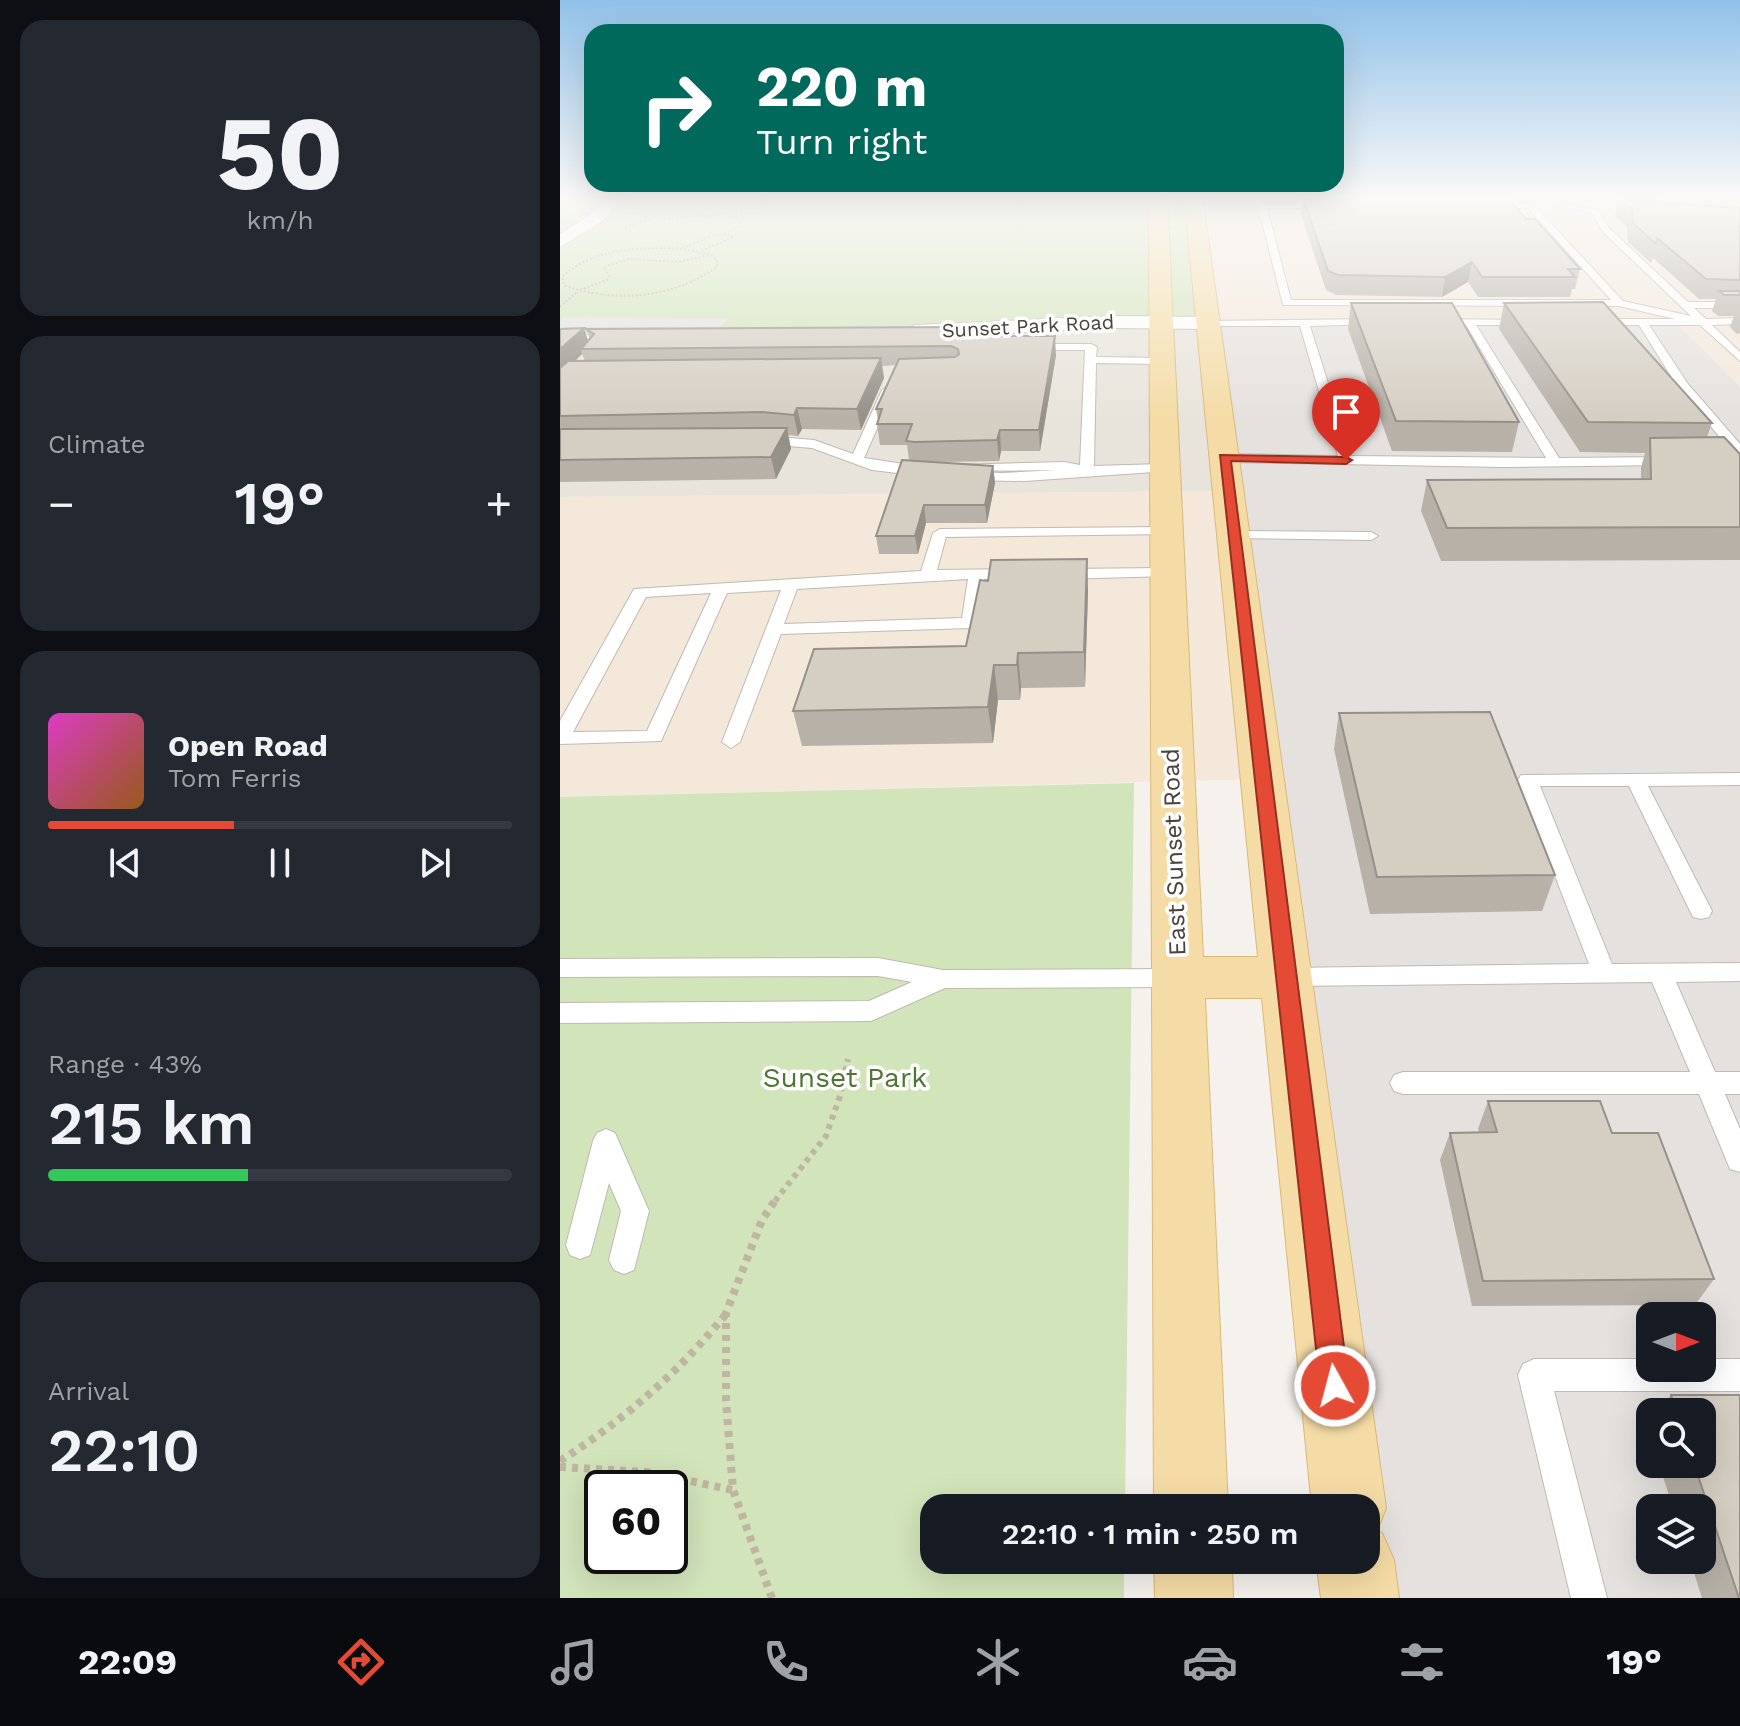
<!DOCTYPE html>
<meta charset="utf-8">
<style>
body{margin:0;font-family:"Work Sans",sans-serif;background:#242831;color:#f1f3f6;height:100vh;display:flex;flex-direction:column;font-size:30px;white-space:nowrap}
*{box-sizing:border-box;margin:0}
p{font-size:26px;color:#9ea1a6}
.icon{flex:none;width:44px;height:44px;fill:none;stroke:currentColor;stroke-width:2;stroke-linecap:round;stroke-linejoin:round}
.map{position:relative;flex:1;overflow:hidden}
.drawer{display:flex;flex-direction:column;gap:20px;padding:20px;background:#0d0f14;width:560px}
.drawer>*{flex:none}
.hud{position:absolute;left:24px;top:24px;width:760px;height:168px;border-radius:24px;box-shadow:0 8px 32px #0002;background:#00695c;color:#fff;overflow:hidden}
.needle{width:52px;rotate:90deg}
.tools{position:absolute;left:1076px;top:1302px;display:grid;gap:16px}
.tools a{display:grid;place-items:center;width:80px;height:80px;border-radius:16px;background:#171b24;box-shadow:0 8px 32px #0002;font-size:40px}
.speed{position:absolute;left:24px;top:1470px;display:flex;gap:16px;font-size:40px;font-weight:700;text-align:center}
.speed>*{display:grid;place-content:center;width:104px;height:104px;border-radius:50%;background:#171b24;box-shadow:0 8px 32px #0002;line-height:1}
.speed .limit{border:4px solid #111;border-radius:12px;background:#fff;color:#111}
.pin{position:absolute;display:grid;place-items:center;width:68px;height:68px;color:#fff;margin:-82px -34px;border-radius:50% 50% 50% 0;rotate:-45deg;box-shadow:0 0 8px #0007}
.pin .icon{rotate:45deg}
.me{position:absolute;width:88px;margin:-44px;rotate:353deg;stroke-linejoin:round;filter:drop-shadow(0 0 6px #0008)}
.turn{display:flex;align-items:center;gap:28px;height:168px;padding:0 40px;font-size:36px}
.turn .icon{width:104px;height:104px;stroke-width:2.5}
.turn b{display:block;font-size:56px;line-height:68px}
.big{font-size:60px;font-weight:600;line-height:1.1}
.drawer .tile{flex:1;display:flex;flex-direction:column;justify-content:center;gap:12px;min-width:0;padding:0 28px;border-radius:24px;background:#242831}
.drawer .dial{align-items:center;gap:0}
.dial b{font-size:104px;line-height:1}
.song{display:flex;align-items:center;gap:24px}
.cover{width:96px;height:96px;border-radius:12px;background:linear-gradient(135deg,hsl(310 70% 55%),hsl(30 70% 35%))}
.played{height:8px;border-radius:4px;background:linear-gradient(90deg,#e54a34 40%,#363941 40%)}
.keys{display:flex;justify-content:space-around;direction:ltr}
.heat{display:flex;justify-content:space-between;align-items:center;font-size:44px;direction:ltr}
.charge{height:12px;border-radius:6px;background:linear-gradient(90deg,#34c759 43%,#363941 0)}
.trip{position:absolute;left:360px;top:1494px;width:460px;height:80px;border-radius:24px;background:#171b24;box-shadow:0 8px 32px #0002;font-weight:600;line-height:80px;text-align:center}
.dock{display:flex;height:128px;justify-content:space-around;align-items:center;background:#090b0e;color:#9ea1a6}
.dock .icon{width:56px;height:56px}
.dock .active{color:#e54a34}
.dock b{font-size:36px;color:#f1f3f6}
main{display:flex;flex:1;min-height:0}
.map>svg:first-child{display:block}
.residential{fill:#e8e4db}
.commercial{fill:#f4e8db}
.industrial{fill:#e5e1de;fill-rule:evenodd}
.green{fill:#d2e4ba;fill-rule:evenodd}
.parking{fill:#e4e2e0}
.lines{fill:none;stroke-linecap:round;stroke-linejoin:round}
.lane-casing{stroke:#c0bab0;stroke-width:2}
.street-casing{stroke:#c0bab0;stroke-width:2}
.secondary-casing{stroke:#cfc2a1;stroke-width:2}
.primary-casing{stroke:#d9b976;stroke-width:2}
.path-far2{stroke:#c0b5a2;stroke-width:2;stroke-dasharray:2 2;stroke-linecap:butt}
.path-far1{stroke:#c0b5a2;stroke-width:6;stroke-dasharray:5 5;stroke-linecap:butt}
.path{stroke:#c0b5a2;stroke-width:8;stroke-dasharray:6 6;stroke-linecap:butt}
.lane{fill:#fff;fill-rule:evenodd}
.street{fill:#fff;fill-rule:evenodd}
.secondary{fill:#faefd2;fill-rule:evenodd}
.primary{fill:#f5dca6;fill-rule:evenodd}
.wall{fill:#b7b1a8;fill-rule:evenodd}
.shaded-wall{fill:#959088}
.building{fill:#d5cec3;stroke:#959088;stroke-width:2}
.route{fill:#e54a34;stroke:#953022;stroke-width:2}
.labels{text-anchor:middle;dominant-baseline:central;stroke-width:7;stroke-linejoin:round;paint-order:stroke}
.far-street-label{font-size:20px;fill:#49433b;stroke:#fff}
.street-label{font-size:24px;fill:#49433b;stroke:#fff}
.near-park-label{font-size:28px;fill:#4e7633;stroke:#fff}
</style>
<main>
<section class="drawer">
<div class="tile dial"><b>50</b><p>km/h</p></div>
<div class="tile"><p>Climate</p>
<div class="heat"><a>−</a><b class="big">19°</b><a>+</a></div>
</div>
<div class="tile">
<div class="song"><i class="cover"></i><div><b>Open Road</b><p>Tom Ferris</p></div></div>
<div class="played"></div>
<div class="keys"><svg class="icon" aria-label="previous" viewBox="0 0 24 24"><path d="M18 5L8 12l10 7zM5 5v14"/></svg><svg class="icon" aria-label="pause" viewBox="0 0 24 24"><path d="M8 5v14M16 5v14"/></svg><svg class="icon" aria-label="next" viewBox="0 0 24 24"><path d="M6 5l10 7-10 7zM19 5v14"/></svg></div>
</div>
<div class="tile"><p>Range · 43%</p><b class="big">215 km</b><div class="charge"></div></div>
<div class="tile"><p>Arrival</p><b class="big">22:10</b></div>
</section>
<div class="map">
<svg width="1180" height="1598" viewBox="0 0 1180 1598">
<rect width="100%" height="100%" fill="#f5f2ed"/>
<polygon class="residential" points="648,323 668,491 0,497 0,341"/>
<g class="commercial">
<polygon points="633,195 1180,195 1180,387 1120,326 648,323"/>
<polygon points="668,491 703,779 0,797 0,497"/>
</g>
<path class="industrial" d="M 648,323 L 1120,326 L 1180,387 L 1180,1598 L 800,1598 L 806,1560 L 806,1508 ZM 1090,1316 L 1142,1316 L 1142,1368 L 1090,1368 ZM 1090,1412 L 1142,1412 L 1142,1464 L 1090,1464 ZM 1090,1508 L 1142,1508 L 1142,1560 L 1090,1560 Z"/>
<g class="green">
<polygon points="0,195 633,195 648,323 413,330 0,335"/>
<path d="M 574,783 L 565,1508 L 374,1508 L 374,1560 L 564,1560 L 564,1598 L 0,1598 L 0,797 ZM 42,1488 L 110,1488 L 110,1556 L 42,1556 Z"/>
</g>
<polygon class="parking" points="3,317 168,318 161,327 0,327"/>
<g class="lines">
<g class="lane-casing">
<g id="lane">
<path d="M 702,204 L 973,204 L 1063,301 L 1131,316 L 1042,231 L 1032,213 L 999,207 L 1003,205 L 1038,209 L 1049,228 L 1128,302 L 1180,302 L 1180,308 L 1134,308 L 1146,319 L 1180,318 L 1180,324 L 1152,325 L 1180,352 L 1180,361 L 1140,325 L 1089,325 L 1128,384 L 1180,444 L 1180,456 L 1175,455 L 1119,389 L 1079,325 L 1034,325 L 1029,322 L 1034,319 L 1115,319 L 1059,306 L 723,305 L 698,206 ZM 707,208 L 968,208 L 1051,300 L 731,300 Z"/>
<polygon points="878,319 970,320 970,324 966,325 916,325 999,458 1108,457 1115,461 1108,465 942,467 664,462 657,458 664,454 778,456 740,326 648,326 644,325 644,321 814,319 818,320 818,324 750,326 791,456 986,458 906,325 874,324 874,320"/>
<path d="M 531,344 L 537,347 L 536,357 L 600,358 L 606,361 L 600,364 L 536,363 L 534,466 L 603,464 L 608,465 L 608,471 L 465,481 L 397,480 L 312,470 L 252,448 L 205,444 L 199,440 L 205,436 L 254,440 L 293,454 L 322,390 L 328,386 L 334,390 L 304,458 L 357,466 L 504,462 L 520,465 L 525,350 L 470,350 L 464,347 L 470,344 ZM 497,470 L 442,473 L 392,471 Z"/>
<path d="M 605,527 L 612,531 L 610,534 L 386,537 L 377,570 L 456,569 L 464,574 L 456,579 L 424,579 L 418,623 L 410,628 L 221,634 L 180,742 L 171,748 L 162,742 L 221,590 L 167,593 L 101,741 L 0,744 L 0,721 L 74,589 L 361,571 L 373,533 L 380,529 ZM 408,579 L 402,618 L 224,624 L 237,589 ZM 151,593 L 87,731 L 13,732 L 86,597 Z"/>
<polygon points="673,531 811,532 818,536 811,540 668,538 666,535"/>
<polygon points="606,568 614,573 611,576 500,579 492,574 500,569"/>
<polygon points="1180,773 1180,785 1088,786 1152,911 1149,917 1141,919 1133,917 1130,911 1069,786 980,786 1052,964 1180,963 1180,981 1116,982 1155,1072 1180,1072 1180,1094 1165,1094 1180,1129 1180,1172 1170,1169 1139,1094 843,1094 834,1091 830,1083 834,1075 843,1072 1130,1072 1092,982 726,986 718,984 714,977 718,970 726,968 1029,964 958,780 961,775"/>
<polygon points="318,958 383,970 616,969 624,971 628,978 624,985 616,987 385,988 311,1021 0,1023 0,1003 309,1001 352,982 318,976 0,977 0,959"/>
<polygon points="46,1129 55,1133 89,1211 74,1270 64,1274 54,1270 49,1260 61,1211 49,1183 30,1255 20,1259 10,1255 6,1245 33,1141 37,1133"/>
<polygon points="974,1359 1090,1359 1090,1368 1142,1368 1142,1359 1180,1359 1180,1391 994,1391 1047,1598 1011,1598 958,1375 963,1364"/>
</g>
</g>
<g class="street-casing">
<g id="street">
<polygon points="50,196 60,196 63,199 41,222 0,247 0,234 29,216"/>
<polygon points="556,316 648,317 658,323 648,329 556,328 355,337 345,331 355,325"/>
</g>
</g>
<g class="secondary-casing">
<polygon id="secondary" points="1075,195 1180,199 1180,209 1084,200"/>
</g>
<g class="primary-casing">
<g id="primary">
<polygon points="589,195 607,195 643,957 698,957 624,195 642,195 826,1508 817,1531 822,1533 834,1560 839,1598 761,1598 756,1560 806,1560 806,1508 752,1508 702,998 645,998 668,1508 594,1508"/>
<polygon points="594,1560 672,1560 673,1598 595,1598"/>
</g>
</g>
<g class="path-far2">
<polyline points="77,208 90,220 165,214 181,219 178,227 162,235"/>
<polyline points="176,215 196,213"/>
<polyline points="65,228 89,220"/>
<path d="M 116,248 L 150,254 L 157,260 L 157,267 C 113,298 54,304 4,285 L 2,277 C 34,248 75,248 116,248 Z"/>
<polyline points="122,248 155,235 174,237 141,251"/>
<polyline points="20,290 47,280 49,276 44,267 69,259 117,262 150,255"/>
<polyline points="0,307 17,292"/>
</g>
<polyline class="path-far1" points="215,1201 266,1136 280,1096 288,1059"/>
<g class="path">
<path d="M 0,1461 C 64,1420 118,1373 166,1314"/>
<polyline points="0,1467 87,1472 173,1490"/>
<polyline points="212,1598 173,1490 166,1400 166,1313 202,1220 216,1199"/>
</g>
<use href="#lane" class="lane"/>
<use href="#street" class="street"/>
<use href="#secondary" class="secondary"/>
<use href="#primary" class="primary"/>
</g>
<g class="wall">
<polygon points="742,195 1020,269 1015,289 1012,289 1010,297 918,297 908,282 882,297 776,295 766,290 740,212"/>
<polygon points="1066,195 1101,195 1099,202 1180,208 1180,333 1177,334 1170,327 1174,316 1158,316 1152,311 1156,299 1139,299 1093,258 1091,263 1068,242 1067,227 1055,216 1059,199 1066,199"/>
<polygon points="791,303 959,422 952,452 832,451 788,329"/>
<polygon points="944,303 1152,423 1147,437 1180,454 1180,560 881,561 861,511 867,480 1081,479 1081,468 1085,453 1020,452 939,329"/>
<path d="M 406,327 L 407,336 L 496,355 L 480,451 L 441,451 L 439,461 L 379,462 L 433,466 L 435,483 L 427,523 L 366,523 L 358,554 L 319,554 L 316,536 L 349,460 L 347,445 L 320,445 L 317,424 L 318,421 L 316,409 L 336,365 L 322,366 L 324,378 L 301,430 L 242,429 L 238,436 L 228,435 L 231,449 L 216,479 L 0,482 L 0,329 L 24,328 L 28,341 L 30,339 L 26,329 ZM 22,354 L 25,361 L 15,361 Z"/>
<polygon points="528,592 525,687 461,688 460,700 438,700 433,743 242,746 233,711 406,646"/>
<polygon points="779,713 995,875 982,911 810,914 774,749"/>
<polygon points="928,1101 1154,1279 1135,1305 912,1306 880,1160 890,1133 919,1132 918,1129"/>
<polygon points="1111,1395 1180,1395 1180,1598 1142,1598 1130,1560 1142,1560 1142,1508 1113,1508 1099,1464 1142,1464 1142,1412 1097,1412"/>
</g>
<g class="shaded-wall">
<polygon points="912,262 908,282 882,297 885,277"/>
<polygon points="24,328 30,347 21,349 22,354 0,375 0,349"/>
<polygon points="495,336 496,355 480,451 479,430"/>
<polygon points="321,358 324,378 301,430 297,409"/>
<polygon points="237,408 242,429 238,436 234,415"/>
<polygon points="227,428 231,449 216,479 211,457"/>
<polygon points="440,430 441,451 439,461 437,440"/>
<polygon points="433,466 435,483 427,523 425,505"/>
<polygon points="364,505 366,523 358,554 355,536"/>
<polygon points="527,559 528,592 525,687 524,652"/>
<polygon points="458,653 461,688 460,700 457,665"/>
<polygon points="434,665 438,700 433,743 428,707"/>
</g>
<g class="building">
<polygon points="742,195 946,195 966,219 975,219 1020,269 1008,269 1015,277 922,277 912,262 885,277 778,275 768,271"/>
<polygon points="1059,199 1180,208 1180,280 1146,279 1097,238 1096,244 1073,223 1072,210"/>
<polygon points="1159,291 1180,291 1180,295 1164,295"/>
<polygon points="1043,302 1152,423 1028,422 944,303"/>
<polygon points="791,303 892,303 959,422 836,421"/>
<polygon points="406,327 403,336 495,336 479,430 440,430 437,440 354,442 346,441 352,424 317,424 322,409 316,409 339,359 395,357 399,354 398,349 391,346 21,349 34,334 26,329"/>
<polygon points="24,328 0,349 0,329"/>
<polygon points="321,358 297,409 237,408 234,415 202,412 0,416 0,368 8,361"/>
<polygon points="227,428 211,457 0,460 0,429"/>
<polygon points="1164,437 1180,454 1180,527 887,528 867,480 1091,479 1090,438"/>
<polygon points="342,460 433,466 425,505 364,505 355,536 316,536"/>
<polygon points="527,559 524,652 458,653 457,665 434,665 428,707 233,711 254,649 406,646 420,580 428,581 431,560"/>
<polygon points="930,712 995,875 817,877 779,713"/>
<polygon points="928,1101 1040,1101 1052,1133 1098,1133 1154,1279 923,1281 890,1133 937,1132"/>
<polygon points="1111,1395 1180,1395 1180,1598 1179,1598 1134,1464 1142,1464 1142,1412 1116,1412"/>
</g>
<linearGradient id="sky" x2="0" y2="1"><stop stop-color="#91c1e9"/><stop offset="0.47" stop-color="#faf9f7"/><stop offset="1" stop-color="#faf9f7" stop-opacity="0"/></linearGradient>
<rect width="1180" height="419" fill="url(#sky)"/>
<polygon class="route" points="660,455 786,457 792,460 786,464 671,461 789,1386 785,1396 775,1400 764,1396 760,1386"/>
<g class="labels">
<g class="far-street-label">
<text transform="translate(468 326) rotate(-3)">Sunset Park Road</text>
</g>
<g class="street-label">
<text transform="translate(614 852) rotate(-92)">East Sunset Road</text>
</g>
<g class="near-park-label">
<text x="285" y="1077">Sunset Park</text>
</g>
</g>
</svg>
<div class="tools">
<a><svg class="needle" viewBox="-14 -14 28 28"><path d="M0-13l5 13h-10z" fill="#e53935"/><path d="M0 13l5-13h-10z" fill="#9ea1a6"/></svg></a>
<a><svg class="icon" aria-label="search" viewBox="0 0 24 24"><circle cx="10" cy="10" r="6"/><path d="M15 15l6 6"/></svg></a>
<a><svg class="icon" aria-label="layers" viewBox="0 0 24 24"><path d="M12 4l9 5-9 5-9-5zM3 14l9 5 9-5"/></svg></a>
</div>
<div class="speed"><div class="limit">60</div></div>
<div class="pin" style="left:786px;top:460px;background:#d93025"><svg class="icon" aria-label="arrive" viewBox="0 0 24 24"><path d="M6 21V4h12l-3 4 3 4H6"/></svg></div>
<svg class="me" style="left:775px;top:1386px" viewBox="-20 -20 40 40"><circle r="17" fill="#e54a34" stroke="#fff" stroke-width="3"/><path d="M0-11L8 9 0 5-8 9z" fill="#fff"/></svg>
<div class="trip">22:10 · 1 min · 250 m</div>
<div class="hud">
<div class="turn"><svg class="icon" aria-label="right" viewBox="0 0 24 24"><path d="M7 20v-9h11M14 6l5 5-5 5"/></svg><div><b>220 m</b>Turn right</div></div>
</div>
</div>
</main>
<nav class="dock">
<b>22:09</b>
<svg class="icon active" aria-label="directions" viewBox="0 0 24 24"><path d="M12 3l9 9-9 9-9-9zM9 14v-3h6M13 9l2 2-2 2"/></svg>
<svg class="icon" aria-label="music" viewBox="0 0 24 24"><path d="M9 18V5l10-2v13"/><circle cx="6" cy="18" r="3"/><circle cx="16" cy="16" r="3"/></svg>
<svg class="icon" aria-label="phone" viewBox="0 0 24 24"><path d="M5 4h4l2 5-3 2q2 4 5 5l2-3 5 2v4C11 20 4 13 5 4z"/></svg>
<svg class="icon" aria-label="climate" viewBox="0 0 24 24"><path d="M12 3v18M4 7l16 10M4 17L20 7"/></svg>
<svg class="icon" aria-label="car" viewBox="0 0 24 24"><path d="M5 17H2v-5l4-1 3-4h7l3 4 3 1v5h-3M9 17h6M6 11h13"/><circle cx="7" cy="17" r="2"/><circle cx="17" cy="17" r="2"/></svg>
<svg class="icon" aria-label="filters" viewBox="0 0 24 24"><path d="M4 7h16M4 17h16"/><circle cx="9" cy="7" r="2"/><circle cx="15" cy="17" r="2"/></svg>
<b>19°</b>
</nav>
